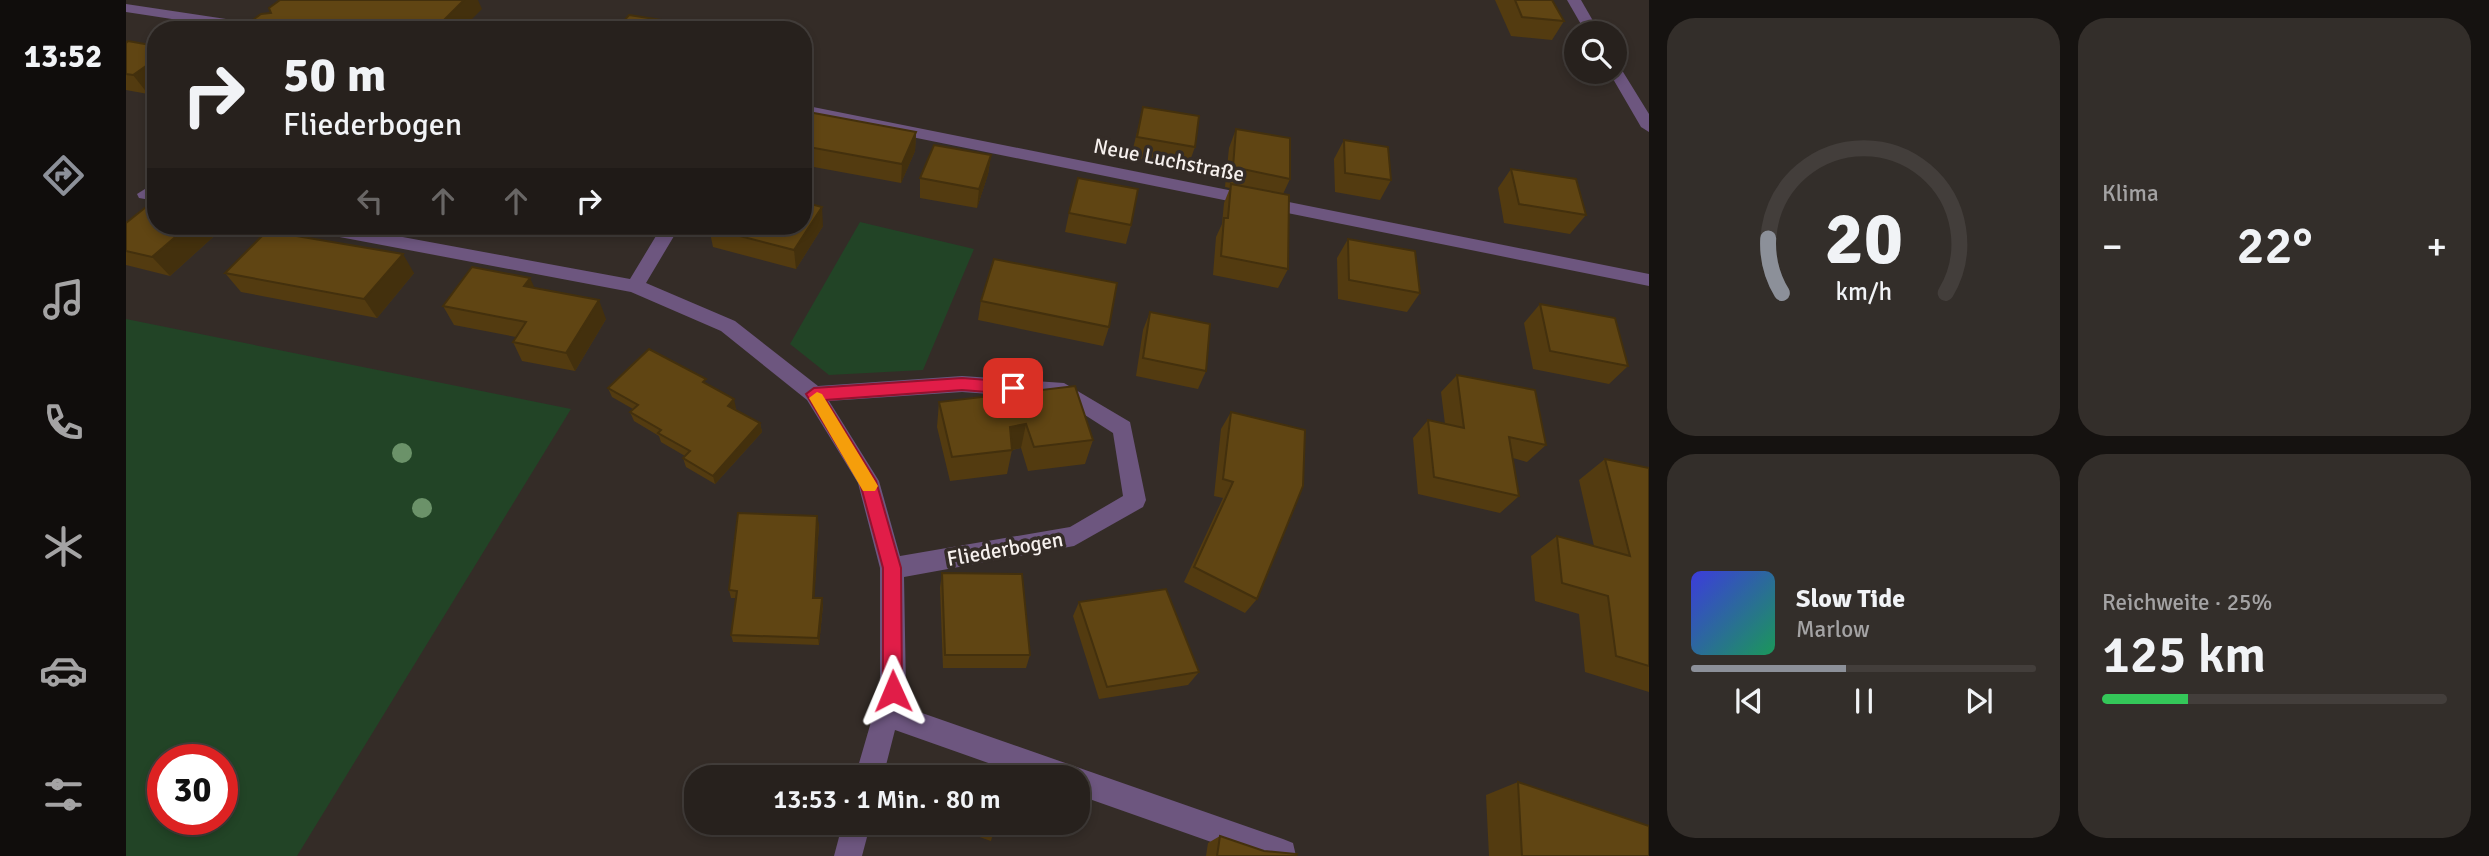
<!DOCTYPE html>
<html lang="de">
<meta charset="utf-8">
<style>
body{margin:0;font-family:Signika,sans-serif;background:#332e2a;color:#f1f3f6;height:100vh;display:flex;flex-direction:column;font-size:26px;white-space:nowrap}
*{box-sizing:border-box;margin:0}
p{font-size:23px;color:#a4a3a4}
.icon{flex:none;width:38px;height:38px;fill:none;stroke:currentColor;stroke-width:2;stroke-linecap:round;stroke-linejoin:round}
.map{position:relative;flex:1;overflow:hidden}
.details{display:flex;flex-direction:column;gap:18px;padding:18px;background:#151210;width:840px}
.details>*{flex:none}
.top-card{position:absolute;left:21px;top:21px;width:665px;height:214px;border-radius:28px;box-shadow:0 4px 10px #0003,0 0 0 2px #433e3b;background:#27211d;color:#f1f3f6;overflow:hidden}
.tools{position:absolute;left:1438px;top:21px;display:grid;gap:14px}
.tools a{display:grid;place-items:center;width:63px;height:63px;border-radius:50%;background:#27211d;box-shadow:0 4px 10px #0003,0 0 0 2px #433e3b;font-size:35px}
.speed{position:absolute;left:21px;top:744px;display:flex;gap:14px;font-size:35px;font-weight:700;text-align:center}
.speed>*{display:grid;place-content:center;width:91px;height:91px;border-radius:50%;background:#27211d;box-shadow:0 4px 10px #0003,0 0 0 2px #433e3b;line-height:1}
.speed .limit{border:10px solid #d22;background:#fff;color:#111}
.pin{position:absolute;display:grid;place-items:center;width:60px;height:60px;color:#fff;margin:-30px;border-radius:14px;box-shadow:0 4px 10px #0006}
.me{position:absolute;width:77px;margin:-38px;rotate:359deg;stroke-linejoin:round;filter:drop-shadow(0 0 5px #0008)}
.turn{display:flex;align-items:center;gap:24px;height:147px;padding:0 21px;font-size:32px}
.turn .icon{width:91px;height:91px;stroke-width:2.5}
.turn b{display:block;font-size:49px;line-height:60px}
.lanes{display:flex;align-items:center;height:66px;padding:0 21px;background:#0003;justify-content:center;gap:35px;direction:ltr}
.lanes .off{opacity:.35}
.big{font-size:52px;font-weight:600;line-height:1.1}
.details .widget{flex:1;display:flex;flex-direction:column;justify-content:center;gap:10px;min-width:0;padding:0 24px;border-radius:28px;background:#332e2a}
.details .dial{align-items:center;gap:0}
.dial svg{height:182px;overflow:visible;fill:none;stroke:#433e3b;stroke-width:7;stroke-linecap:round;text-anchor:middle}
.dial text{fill:#f1f3f6;stroke:none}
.song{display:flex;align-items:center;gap:21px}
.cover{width:84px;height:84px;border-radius:10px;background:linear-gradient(135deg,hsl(240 70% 55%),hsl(150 70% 35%))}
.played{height:7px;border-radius:4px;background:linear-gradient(90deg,#8c9099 45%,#433e3b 45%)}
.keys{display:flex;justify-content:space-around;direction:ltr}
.heat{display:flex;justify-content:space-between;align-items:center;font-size:38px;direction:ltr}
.charge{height:10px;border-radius:5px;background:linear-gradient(90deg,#34c759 25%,#433e3b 0)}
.details .tiles{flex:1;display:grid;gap:18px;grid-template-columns:repeat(2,1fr)}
.trip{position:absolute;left:558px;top:765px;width:406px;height:70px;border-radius:28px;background:#27211d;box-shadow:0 4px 10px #0003,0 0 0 2px #433e3b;font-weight:600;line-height:70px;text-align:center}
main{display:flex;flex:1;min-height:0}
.menu{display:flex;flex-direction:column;width:126px;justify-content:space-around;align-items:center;background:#100d0c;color:#a4a3a4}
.menu .icon{width:49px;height:49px}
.menu .selected{color:#8c9099}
.menu b{font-size:32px;color:#f1f3f6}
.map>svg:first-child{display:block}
.green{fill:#224426;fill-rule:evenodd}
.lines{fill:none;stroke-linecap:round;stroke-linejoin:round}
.minor{fill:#6d567f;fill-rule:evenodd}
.tree{fill:#6b9269}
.wall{fill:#533b10}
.shaded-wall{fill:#43300d}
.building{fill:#604513;stroke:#43300d;stroke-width:2}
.route{fill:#e11d48;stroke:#92132f;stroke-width:2}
.slow{fill:#f59e0b}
.labels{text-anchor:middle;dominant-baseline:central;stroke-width:7;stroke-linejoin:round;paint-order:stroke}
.street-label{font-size:21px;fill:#f6f0ed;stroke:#342c27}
</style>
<main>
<nav class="menu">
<b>13:52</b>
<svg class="icon selected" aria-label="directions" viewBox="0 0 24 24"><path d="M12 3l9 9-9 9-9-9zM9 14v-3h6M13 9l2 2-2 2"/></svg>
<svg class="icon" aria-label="music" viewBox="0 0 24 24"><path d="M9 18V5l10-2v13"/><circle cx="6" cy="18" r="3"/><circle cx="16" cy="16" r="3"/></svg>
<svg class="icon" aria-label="phone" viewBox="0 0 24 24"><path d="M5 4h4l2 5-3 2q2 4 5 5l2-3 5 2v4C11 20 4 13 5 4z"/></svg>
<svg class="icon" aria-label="climate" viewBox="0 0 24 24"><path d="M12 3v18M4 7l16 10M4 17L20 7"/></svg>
<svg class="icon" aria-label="car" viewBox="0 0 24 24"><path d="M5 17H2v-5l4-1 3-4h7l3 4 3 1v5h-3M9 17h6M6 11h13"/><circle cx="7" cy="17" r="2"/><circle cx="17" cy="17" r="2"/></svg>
<svg class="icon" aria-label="filters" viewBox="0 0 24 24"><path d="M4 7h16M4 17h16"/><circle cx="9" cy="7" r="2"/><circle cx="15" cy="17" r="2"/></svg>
</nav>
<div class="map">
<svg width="1523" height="856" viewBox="0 0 1523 856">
<rect width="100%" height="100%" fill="#342c27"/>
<g class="green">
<polygon points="734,222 848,249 797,370 703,375 664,344"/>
<path d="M 0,319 L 445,409 L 171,856 L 0,856 ZM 37,760 L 96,760 L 96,819 L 37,819 Z"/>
</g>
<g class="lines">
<g class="minor">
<polygon points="1441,0 1455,0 1474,33 1460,33"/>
<polygon points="0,4 147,26 154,30 118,30 0,12"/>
<polygon points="1489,66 1494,67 1523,114 1523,132 1515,127 1483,72 1489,72"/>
<polygon points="677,105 1523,274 1523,286 677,115"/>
<polygon points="19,189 30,190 30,201 13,198 11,194"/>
<path d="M 178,226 L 217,226 L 504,279 L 536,226 L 554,226 L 520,283 L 609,321 L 692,386 L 836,376 L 938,383 L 1004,422 L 1020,500 L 1017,507 L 948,546 L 778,577 L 780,691 L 776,706 L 1157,839 L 1167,843 L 1170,856 L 1125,856 L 952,795 L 952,777 L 902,777 L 769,730 L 757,777 L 729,777 L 754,691 L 754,568 L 732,483 L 681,400 L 595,331 L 505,292 L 187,232 ZM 836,392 L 934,399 L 987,433 L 997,496 L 944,527 L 774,556 L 753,481 L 703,401 Z"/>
<polygon points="717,822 745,822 736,856 708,856"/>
</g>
</g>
<g class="tree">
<circle cx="276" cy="453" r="10"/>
<circle cx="296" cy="508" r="10"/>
</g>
<g class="wall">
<polygon points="1369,0 1426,0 1438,21 1426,40 1385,36"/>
<polygon points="0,43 30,46 30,88 22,94 0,90"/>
<polygon points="1017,107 1069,147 1062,166 1005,157"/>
<polygon points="677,111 790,132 789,151 775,183 677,165"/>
<polygon points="1110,129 1164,179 1157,194 1162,269 1152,288 1087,275 1090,237 1096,224 1098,203 1104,188 1099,187 1103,148"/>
<polygon points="1218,140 1265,180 1254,200 1209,192 1208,159"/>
<polygon points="865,155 862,174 851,208 794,198 794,178"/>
<polygon points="1385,169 1460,215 1444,234 1378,223 1372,188"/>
<polygon points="943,213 1005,225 1000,244 939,232"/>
<polygon points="0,223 87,237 44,276 0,265"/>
<polygon points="462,226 503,226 498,233"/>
<polygon points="697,226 670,269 587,247 583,228"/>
<polygon points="1222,239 1294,293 1281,312 1212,299 1211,258"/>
<polygon points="99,273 288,273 251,318 115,292"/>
<polygon points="409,288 480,319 449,371 396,361 387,342 390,337 328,325 317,306"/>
<polygon points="855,301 983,327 977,346 852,320"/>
<polygon points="1414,304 1502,366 1483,384 1407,369 1398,323"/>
<polygon points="1024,312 1080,371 1072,389 1010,376 1017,330"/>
<polygon points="1331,375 1420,445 1401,462 1387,458 1393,496 1374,513 1292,494 1287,438 1302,420 1319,424 1315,392"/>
<polygon points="582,385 610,408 609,410 634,423 636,432 589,484 560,467 557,458 559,456 535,442 533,436 508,421 504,412 507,409 486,397 482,388"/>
<polygon points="813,402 967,440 959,464 902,471 895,448 886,450 881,474 824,481 811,427"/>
<polygon points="1105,412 1131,599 1119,613 1058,582 1097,498 1088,496 1095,429"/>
<polygon points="1479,459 1523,468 1523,692 1459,672 1453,614 1409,601 1405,556 1431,536 1468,546 1453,480"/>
<polygon points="693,524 688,598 697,605 693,645 607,642 605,635 610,598 605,598 603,590"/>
<polygon points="816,573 904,655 900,668 817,668 814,588"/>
<polygon points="953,602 1073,672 1062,685 973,699 947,616"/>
<polygon points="1392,782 1523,856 1363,856 1360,795"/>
<polygon points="810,822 870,822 865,841"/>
<polygon points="1094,836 1138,851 1170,856 1080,856 1082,843"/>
</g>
<g class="shaded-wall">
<polygon points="338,0 352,0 356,9 335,30 308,30"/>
<polygon points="548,22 550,30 542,30"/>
<polygon points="30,59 30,88 22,94 7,75"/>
<polygon points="790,132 789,151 775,183 776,164"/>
<polygon points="865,155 862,174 851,208 853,189"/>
<polygon points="696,207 697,226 670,269 668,250"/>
<polygon points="62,226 77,226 87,237 44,276 26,257"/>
<polygon points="496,226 503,226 498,233"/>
<polygon points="277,254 288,273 251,318 238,299"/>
<polygon points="404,278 413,297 398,286"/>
<polygon points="473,300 480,319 449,371 440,353"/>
<polygon points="608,399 610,408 604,415 602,406"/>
<polygon points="634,423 636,432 589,484 587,476"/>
<polygon points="900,424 895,448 879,451 884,427"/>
<polygon points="691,516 693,524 688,605 687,598"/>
<polygon points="696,598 697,605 693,645 692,638"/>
</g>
<g class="building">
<polygon points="154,0 338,0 308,30 113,30 135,14 145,13 143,8"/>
<polygon points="1389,0 1426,0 1438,21 1396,17"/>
<polygon points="503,15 548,22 542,30 490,30"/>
<polygon points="2,41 30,46 30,59 7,75 0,74 0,43"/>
<polygon points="1017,107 1073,116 1069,147 1011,137"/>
<polygon points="677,111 790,132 776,164 677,146"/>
<polygon points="1110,129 1164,138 1164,179 1107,167"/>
<polygon points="1218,140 1262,147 1265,180 1219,173"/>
<polygon points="808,145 865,155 853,189 794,178"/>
<polygon points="1385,169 1450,179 1460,215 1393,204"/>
<polygon points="952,178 1012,189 1005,225 943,213"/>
<polygon points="1105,184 1163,195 1162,269 1095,256 1098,218 1102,218"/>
<polygon points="677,202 696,207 668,250 583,228 584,226 677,226"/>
<polygon points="20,207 30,209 30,226 62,226 26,257 0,251 0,223"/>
<polygon points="141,231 277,254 238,299 99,273"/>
<polygon points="1222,239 1289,251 1294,293 1223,280"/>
<polygon points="868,259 991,283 983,327 855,301"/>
<polygon points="346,267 404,278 398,286 473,300 440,353 387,342 400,322 317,306"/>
<polygon points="1414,304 1489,318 1502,366 1424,351"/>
<polygon points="1024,312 1084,324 1080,371 1017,358"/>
<polygon points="523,349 580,379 577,382 608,399 602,406 634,423 587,476 557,458 564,451 532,433 535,430 504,412 512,405 482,388"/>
<polygon points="1331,375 1409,390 1420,445 1383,437 1393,496 1308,477 1302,420 1338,428"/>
<polygon points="949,386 967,440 908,447 900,424 884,427 886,450 826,457 813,402"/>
<polygon points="1105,412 1179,430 1177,486 1131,599 1068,567 1107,482 1097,479"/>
<polygon points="1479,459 1523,468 1523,666 1490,656 1482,596 1436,583 1431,536 1504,556"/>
<polygon points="612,513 691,516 687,598 696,598 692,638 605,635 611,591 603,590"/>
<polygon points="816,573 896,574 904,655 819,655"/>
<polygon points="1040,589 1073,672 981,687 953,602"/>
<polygon points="820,771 840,777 819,777"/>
<polygon points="1392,782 1523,826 1523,856 1396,856"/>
<polygon points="824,822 870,822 867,836"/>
<polygon points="1094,836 1138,851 1171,854 1170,856 1091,856"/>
</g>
<polygon class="route" points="836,378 887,382 895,388 887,394 836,390 700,400 750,481 775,568 776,691 774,698 767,700 760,698 757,691 757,568 734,483 680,394 688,388"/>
<polygon class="slow" points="691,392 696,394 749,481 752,486 749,491 737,491 683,398"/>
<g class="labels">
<g class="street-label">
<text transform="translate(1043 160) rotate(11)">Neue Luchstraße</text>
<text transform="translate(879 549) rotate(-10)">Fliederbogen</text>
</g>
</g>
</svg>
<div class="tools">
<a><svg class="icon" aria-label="search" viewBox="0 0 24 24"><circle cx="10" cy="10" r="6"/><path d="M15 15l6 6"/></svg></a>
</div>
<div class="speed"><div class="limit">30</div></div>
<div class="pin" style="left:887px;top:388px;background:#d93025"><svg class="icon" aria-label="arrive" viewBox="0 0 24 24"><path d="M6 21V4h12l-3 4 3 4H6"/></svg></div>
<svg class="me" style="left:767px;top:691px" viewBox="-20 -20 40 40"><path d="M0-17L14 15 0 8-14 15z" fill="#e11d48" stroke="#fff" stroke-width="4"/></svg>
<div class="trip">13:53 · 1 Min. · 80 m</div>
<div class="top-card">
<div class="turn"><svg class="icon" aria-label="right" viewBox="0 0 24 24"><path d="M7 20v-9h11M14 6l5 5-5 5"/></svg><div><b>50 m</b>Fliederbogen</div></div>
<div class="lanes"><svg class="icon off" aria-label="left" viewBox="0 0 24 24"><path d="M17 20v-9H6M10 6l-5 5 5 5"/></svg><svg class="icon off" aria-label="ahead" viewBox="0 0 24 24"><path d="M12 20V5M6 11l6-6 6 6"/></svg><svg class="icon off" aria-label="ahead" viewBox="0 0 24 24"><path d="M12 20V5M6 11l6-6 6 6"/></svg><svg class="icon" aria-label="right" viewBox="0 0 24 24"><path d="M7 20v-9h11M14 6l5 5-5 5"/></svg></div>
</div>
</div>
<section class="details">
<div class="tiles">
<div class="widget dial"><svg viewBox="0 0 100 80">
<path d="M14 69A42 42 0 1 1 86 69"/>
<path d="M14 69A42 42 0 0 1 8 45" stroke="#8c9099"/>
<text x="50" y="56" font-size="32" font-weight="700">20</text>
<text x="50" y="72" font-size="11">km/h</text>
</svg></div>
<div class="widget"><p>Klima</p>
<div class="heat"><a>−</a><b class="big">22°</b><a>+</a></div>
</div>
<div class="widget">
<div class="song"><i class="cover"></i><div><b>Slow Tide</b><p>Marlow</p></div></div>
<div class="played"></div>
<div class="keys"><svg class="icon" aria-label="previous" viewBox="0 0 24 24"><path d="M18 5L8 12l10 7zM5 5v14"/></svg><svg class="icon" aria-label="pause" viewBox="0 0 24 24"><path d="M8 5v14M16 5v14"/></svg><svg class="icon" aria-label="next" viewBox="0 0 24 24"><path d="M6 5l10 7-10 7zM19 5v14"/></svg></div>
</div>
<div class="widget"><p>Reichweite · 25%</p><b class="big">125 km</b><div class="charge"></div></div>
</div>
</section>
</main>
